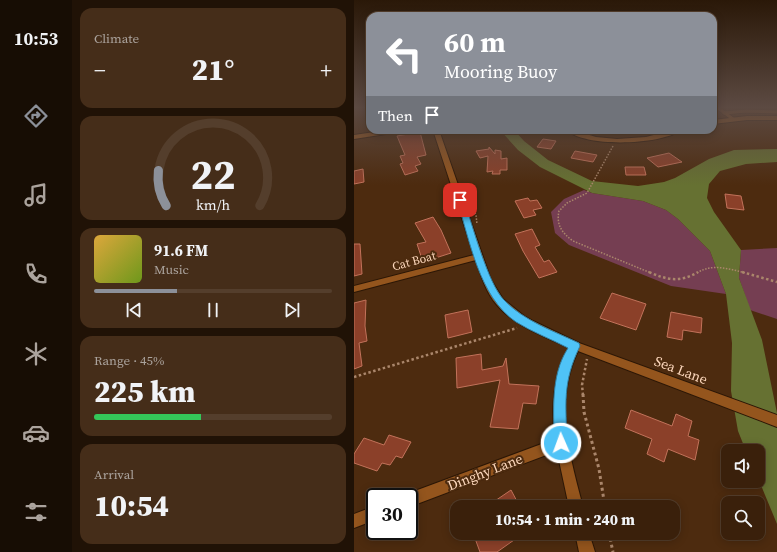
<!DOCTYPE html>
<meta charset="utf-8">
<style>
body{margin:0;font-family:"Source Serif 4",serif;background:#452d19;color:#f1f3f6;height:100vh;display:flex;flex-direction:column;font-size:15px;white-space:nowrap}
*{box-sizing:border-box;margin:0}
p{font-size:13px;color:#aba39d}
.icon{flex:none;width:22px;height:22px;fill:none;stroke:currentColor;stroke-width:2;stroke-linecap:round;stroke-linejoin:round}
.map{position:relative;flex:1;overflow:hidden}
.side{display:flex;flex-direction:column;gap:8px;padding:8px;background:#201206;width:282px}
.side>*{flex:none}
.hud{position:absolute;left:12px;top:12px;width:351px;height:122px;border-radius:12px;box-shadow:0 2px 10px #0003,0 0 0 1px #543e2c;background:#8c9099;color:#fff;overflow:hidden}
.controls{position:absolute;left:367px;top:444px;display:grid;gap:8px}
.controls a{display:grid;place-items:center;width:44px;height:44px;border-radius:8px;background:#3a200b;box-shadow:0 2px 10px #0003,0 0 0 1px #543e2c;font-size:20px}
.speed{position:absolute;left:12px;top:488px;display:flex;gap:8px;font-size:20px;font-weight:700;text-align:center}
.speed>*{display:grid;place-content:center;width:52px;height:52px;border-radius:50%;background:#3a200b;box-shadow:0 2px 10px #0003,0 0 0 1px #543e2c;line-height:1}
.speed .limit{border:2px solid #111;border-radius:6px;background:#fff;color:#111}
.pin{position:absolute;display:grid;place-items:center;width:34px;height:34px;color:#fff;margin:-17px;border-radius:8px;box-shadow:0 2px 6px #0006}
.me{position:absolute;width:44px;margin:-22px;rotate:358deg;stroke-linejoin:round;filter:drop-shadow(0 0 3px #0008)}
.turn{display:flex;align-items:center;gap:14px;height:84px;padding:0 12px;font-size:18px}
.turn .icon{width:52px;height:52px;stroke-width:2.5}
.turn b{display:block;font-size:28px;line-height:34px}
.then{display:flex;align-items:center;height:38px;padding:0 12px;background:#0003;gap:8px;font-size:15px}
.big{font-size:30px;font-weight:800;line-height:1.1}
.side .tile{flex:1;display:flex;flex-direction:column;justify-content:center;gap:6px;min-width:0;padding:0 14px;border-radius:12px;background:#452d19}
.side .dial{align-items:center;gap:0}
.dial svg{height:104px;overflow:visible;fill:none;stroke:#543e2c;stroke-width:7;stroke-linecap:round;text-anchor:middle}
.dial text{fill:#f1f3f6;stroke:none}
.song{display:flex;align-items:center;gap:12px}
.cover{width:48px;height:48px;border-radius:6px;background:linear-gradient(135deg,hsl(40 70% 55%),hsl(80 70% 35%))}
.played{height:4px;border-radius:2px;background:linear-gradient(90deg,#8c9099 35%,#543e2c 35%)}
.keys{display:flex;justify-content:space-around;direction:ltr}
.heat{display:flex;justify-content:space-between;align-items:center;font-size:22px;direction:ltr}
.charge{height:6px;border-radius:3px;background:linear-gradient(90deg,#34c759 45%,#543e2c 0)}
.trip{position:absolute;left:96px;top:500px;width:230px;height:40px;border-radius:12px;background:#3a200b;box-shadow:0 2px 10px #0003,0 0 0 1px #543e2c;font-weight:800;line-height:40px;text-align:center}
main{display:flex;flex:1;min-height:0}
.menu{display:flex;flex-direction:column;width:72px;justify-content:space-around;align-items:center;background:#170d04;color:#aba39d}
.menu .icon{width:28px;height:28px}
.menu .selected{color:#8c9099}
.menu b{font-size:18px;color:#f1f3f6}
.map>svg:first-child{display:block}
.green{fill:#753e52}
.water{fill:#667132}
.building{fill:#8b4029;stroke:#c2725a}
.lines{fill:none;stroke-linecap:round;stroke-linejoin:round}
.service-casing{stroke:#2c1706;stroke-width:4.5}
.minor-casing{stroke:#2c1706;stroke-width:2}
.path-far2{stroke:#aa866b;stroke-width:1.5;stroke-dasharray:1.5 1.5;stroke-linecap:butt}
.path-far1{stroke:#aa866b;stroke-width:2.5;stroke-dasharray:2.5 2.5;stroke-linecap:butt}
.path{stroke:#aa866b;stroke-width:3;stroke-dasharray:3 3;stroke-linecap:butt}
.service{stroke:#94551d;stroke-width:3}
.minor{fill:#94551d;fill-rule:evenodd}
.route{fill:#4fc3f7;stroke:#337fa1}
.labels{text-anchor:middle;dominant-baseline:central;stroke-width:4;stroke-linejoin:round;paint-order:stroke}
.street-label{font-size:12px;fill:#fcd7bc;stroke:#4d2b0f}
.near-street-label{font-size:14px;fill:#fcd7bc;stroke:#4d2b0f}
</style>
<main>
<nav class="menu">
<b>10:53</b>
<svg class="icon selected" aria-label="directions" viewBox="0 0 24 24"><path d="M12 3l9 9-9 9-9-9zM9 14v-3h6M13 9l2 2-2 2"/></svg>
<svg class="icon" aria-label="music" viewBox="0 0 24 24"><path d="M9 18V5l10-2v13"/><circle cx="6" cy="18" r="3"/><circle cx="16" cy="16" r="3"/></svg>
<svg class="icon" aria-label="phone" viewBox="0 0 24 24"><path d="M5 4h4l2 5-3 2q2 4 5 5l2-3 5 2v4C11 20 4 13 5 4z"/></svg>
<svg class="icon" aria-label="climate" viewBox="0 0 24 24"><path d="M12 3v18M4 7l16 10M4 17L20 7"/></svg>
<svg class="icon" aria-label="car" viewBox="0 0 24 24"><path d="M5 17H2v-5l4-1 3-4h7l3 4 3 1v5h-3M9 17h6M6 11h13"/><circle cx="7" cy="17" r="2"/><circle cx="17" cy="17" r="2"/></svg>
<svg class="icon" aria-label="filters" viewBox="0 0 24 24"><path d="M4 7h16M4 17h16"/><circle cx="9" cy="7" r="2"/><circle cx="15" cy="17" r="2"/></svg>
</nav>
<section class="side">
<div class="tile"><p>Climate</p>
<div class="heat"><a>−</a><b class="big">21°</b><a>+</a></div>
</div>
<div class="tile dial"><svg viewBox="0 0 100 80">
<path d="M14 69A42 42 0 1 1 86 69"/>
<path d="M14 69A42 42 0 0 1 8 42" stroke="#8c9099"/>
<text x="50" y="56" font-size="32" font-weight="700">22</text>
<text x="50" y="72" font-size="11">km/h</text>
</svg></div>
<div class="tile">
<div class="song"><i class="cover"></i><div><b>91.6 FM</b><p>Music</p></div></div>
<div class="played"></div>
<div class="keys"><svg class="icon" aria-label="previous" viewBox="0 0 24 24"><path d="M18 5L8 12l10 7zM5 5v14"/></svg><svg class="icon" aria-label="pause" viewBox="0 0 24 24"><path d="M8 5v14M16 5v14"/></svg><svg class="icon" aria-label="next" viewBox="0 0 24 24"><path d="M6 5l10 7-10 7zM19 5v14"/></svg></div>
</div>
<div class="tile"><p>Range · 45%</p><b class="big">225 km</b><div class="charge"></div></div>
<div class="tile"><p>Arrival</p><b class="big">10:54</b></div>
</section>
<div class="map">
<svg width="423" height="552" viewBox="0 0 423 552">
<rect width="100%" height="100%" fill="#4d2b0f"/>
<g class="green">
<polygon points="230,190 238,193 289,201 312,210 324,219 356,251 372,294 317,286 215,245 201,233 197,212 210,199"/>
<polygon points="423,248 423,319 396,310 385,278 387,250"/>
</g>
<polygon class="water" points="146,130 160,130 170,141 194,160 238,181 284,186 310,182 321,178 355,159 380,150 423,149 423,162 392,164 366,171 355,184 353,198 360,212 387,250 385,278 408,340 423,413 423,524 404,478 404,451 392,451 384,431 377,391 378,343 372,294 356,251 324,219 312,210 289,201 238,193 186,167 164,150"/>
<g class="building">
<polygon points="66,132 72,155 63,157 67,164 61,166 64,171 51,175 46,164 49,163 46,156 51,155 43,136"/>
<polygon points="189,139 202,141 197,149 183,147"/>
<polygon points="135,147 141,154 141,150 147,151 147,159 153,158 153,170 146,170 146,174 138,174 139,171 133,172 134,156 126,158 122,151 135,149"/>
<polygon points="221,151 243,155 239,162 217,158"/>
<polygon points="315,153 328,162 304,167 293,158"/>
<polygon points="271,167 290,167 292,175 272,175"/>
<polygon points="9,169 10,182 0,184 0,171"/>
<polygon points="371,194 387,196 390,210 373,208"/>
<polygon points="174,198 176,201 183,200 188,208 179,210 182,215 170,218 161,201"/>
<polygon points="79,217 87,230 97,253 69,262 63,244 72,242 61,223"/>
<polygon points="178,229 186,245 181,247 190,262 195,260 203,272 185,278 169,251 161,234"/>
<polygon points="0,244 6,244 8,274 0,276"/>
<polygon points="258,293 292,304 282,330 246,318"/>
<polygon points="12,300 11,326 13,341 5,343 8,366 0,369 0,303"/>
<polygon points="114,310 118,332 94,338 91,315"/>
<polygon points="317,312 348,318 347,333 329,330 328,340 313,337"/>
<polygon points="127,354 128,370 149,366 152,358 155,384 185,386 182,404 169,403 164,429 136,427 146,380 103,388 102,358"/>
<polygon points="277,410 318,426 322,414 338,421 334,436 345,440 341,460 314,449 310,462 293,454 298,439 271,428"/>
<polygon points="35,435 57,442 48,458 42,456 36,465 28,463 23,471 0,463 0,454 10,438 30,445"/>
<polygon points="157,490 166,507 132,507"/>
<polygon points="119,533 170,533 143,552 126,552"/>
</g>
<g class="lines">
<g class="service-casing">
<g id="service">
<polyline points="364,108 379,119"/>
<polyline points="370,113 392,111 423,112"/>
</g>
</g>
<g class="minor-casing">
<g id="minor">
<polygon points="393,116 423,116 423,120 393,120 359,124 359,120"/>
<polygon points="34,130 48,130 45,132 0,139 0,135"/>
<path d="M 79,130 L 85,130 L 137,280 L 149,299 L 170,316 L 179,321 L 225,343 L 423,415 L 423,427 L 224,351 C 199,402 216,456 229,507 L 215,507 L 203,451 L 55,507 L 55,497 L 49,497 L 50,495 L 201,439 C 197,405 199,379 215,348 C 190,336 161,326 143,305 C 132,293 127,275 122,260 L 0,292 L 0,286 L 120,255 Z"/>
<path d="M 212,130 L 219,130 L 242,137 L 263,139 L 292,137 L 319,130 L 328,130 C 306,145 233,148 212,130 Z"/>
<polygon points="21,506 21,520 0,528 0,514"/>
<polygon points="221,533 235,533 241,552 225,552"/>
</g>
</g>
<g class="path-far2">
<path d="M 259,146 L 233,193 L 213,203 L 205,211 C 202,225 208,233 219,241 L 297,273"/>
<polyline points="114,196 122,215 123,224"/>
<path d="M 343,273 C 358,263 375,269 392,273"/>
</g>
<g class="path-far1">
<path d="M 295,272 C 313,280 326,283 344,272"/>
<polyline points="388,272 423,282"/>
<polyline points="0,377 163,328"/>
<polyline points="229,395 228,385 233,359"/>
</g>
<g class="path">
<polyline points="229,394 230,412 245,469 251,507"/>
<polyline points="255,533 259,552"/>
</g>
<use href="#service" class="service"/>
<use href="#minor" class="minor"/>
</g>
<linearGradient id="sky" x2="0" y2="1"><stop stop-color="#2a1808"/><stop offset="0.58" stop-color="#5c4a42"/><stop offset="1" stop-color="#5c4a42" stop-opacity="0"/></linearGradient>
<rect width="423" height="185" fill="url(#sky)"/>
<path class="route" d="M 106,198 L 110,200 C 118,224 134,284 150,300 C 170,321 200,331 225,343 L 226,346 C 208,383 212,404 213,443 L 211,448 L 207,450 L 202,448 L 200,443 C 200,411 196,376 214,348 C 197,339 178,332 162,322 C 125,297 116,241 103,200 Z"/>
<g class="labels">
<g class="street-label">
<text transform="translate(60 261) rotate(-15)">Cat Boat</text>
</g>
<g class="near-street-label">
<text transform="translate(327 370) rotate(21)">Sea Lane</text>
<text transform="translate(131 472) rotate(-21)">Dinghy Lane</text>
</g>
</g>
</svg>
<div class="controls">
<a><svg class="icon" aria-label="sound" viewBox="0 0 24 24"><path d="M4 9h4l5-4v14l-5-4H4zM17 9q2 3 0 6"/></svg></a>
<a><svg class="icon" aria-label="search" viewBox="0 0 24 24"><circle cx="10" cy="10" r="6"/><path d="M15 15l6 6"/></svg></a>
</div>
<div class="speed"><div class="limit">30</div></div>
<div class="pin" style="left:106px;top:200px;background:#d93025"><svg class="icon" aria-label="arrive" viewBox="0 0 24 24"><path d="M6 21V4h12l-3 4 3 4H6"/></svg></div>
<svg class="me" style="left:207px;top:443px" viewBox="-20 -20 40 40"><circle r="17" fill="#4fc3f7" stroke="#fff" stroke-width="3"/><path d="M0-11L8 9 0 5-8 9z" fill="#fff"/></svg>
<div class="trip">10:54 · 1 min · 240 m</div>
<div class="hud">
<div class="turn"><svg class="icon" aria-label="left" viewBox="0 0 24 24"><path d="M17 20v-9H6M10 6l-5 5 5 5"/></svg><div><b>60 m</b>Mooring Buoy</div></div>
<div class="then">Then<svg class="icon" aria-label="arrive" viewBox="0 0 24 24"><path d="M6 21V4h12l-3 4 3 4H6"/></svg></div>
</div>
</div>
</main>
